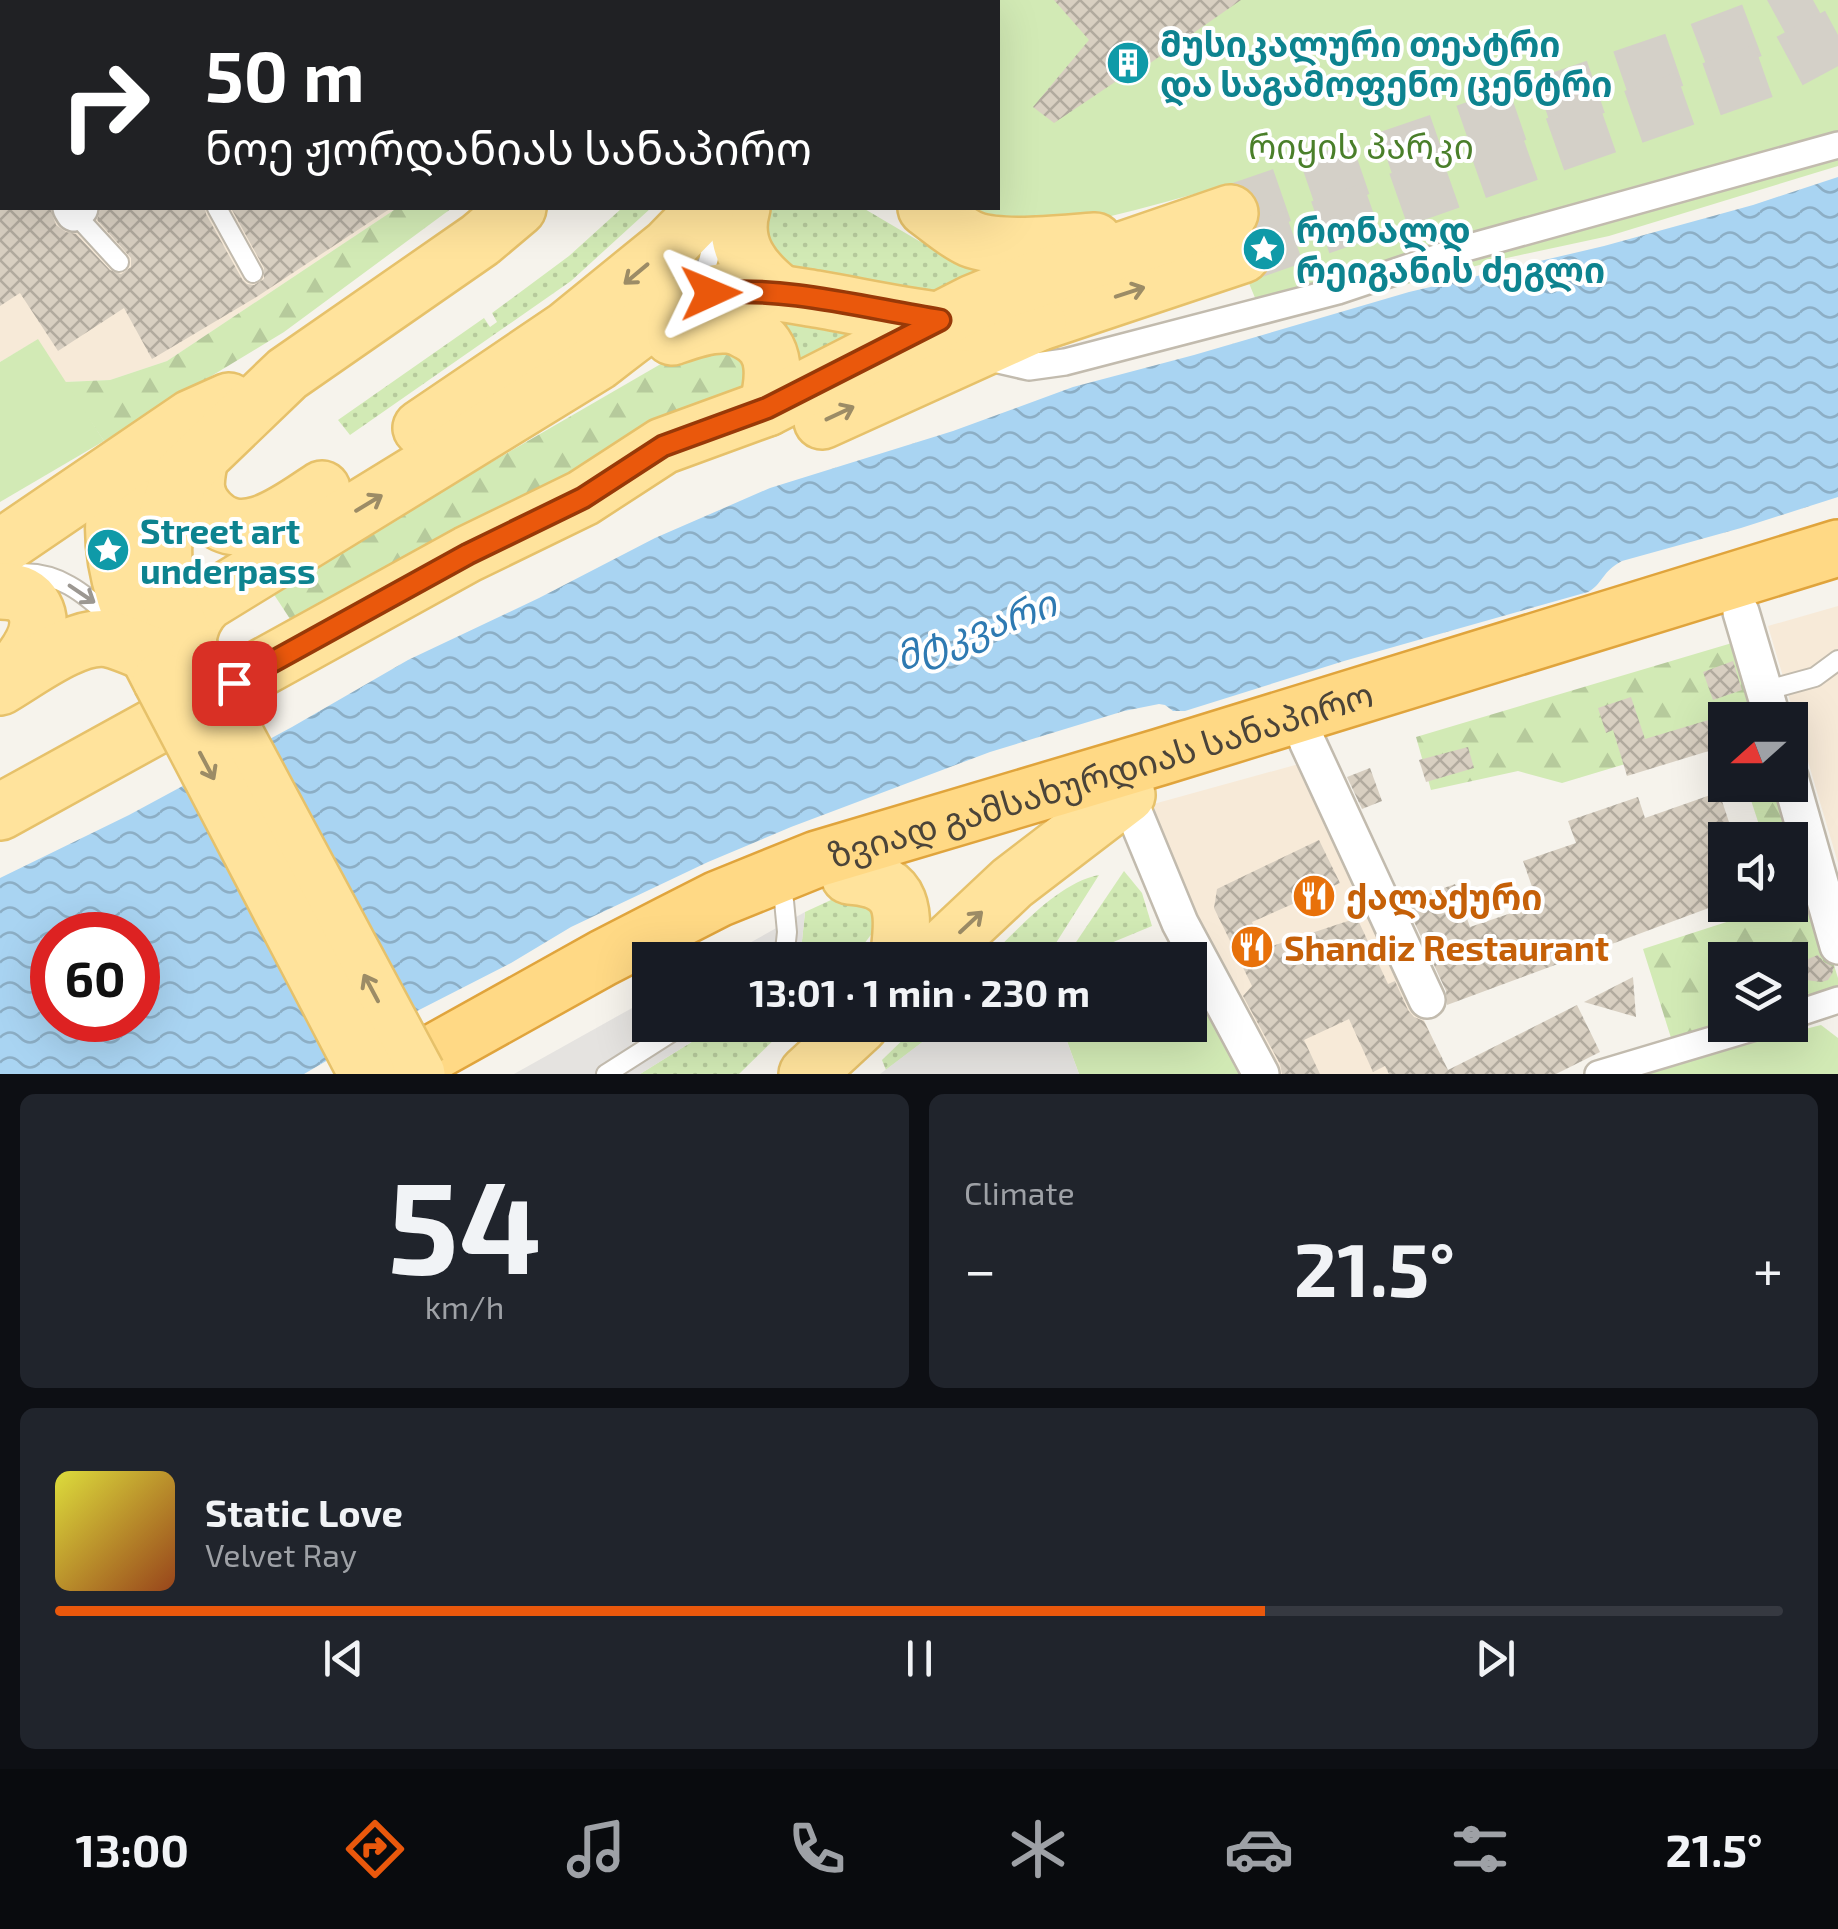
<!DOCTYPE html>
<meta charset="utf-8">
<style>
body{margin:0;font-family:"Exo 2","Noto Sans Georgian",sans-serif;background:#20242c;color:#f1f3f6;height:100vh;display:flex;flex-direction:column;font-size:38px;white-space:nowrap}
*{box-sizing:border-box;margin:0}
p{font-size:32px;color:#9ea1a6}
.icon{flex:none;width:55px;height:55px;fill:none;stroke:currentColor;stroke-width:2;stroke-linecap:round;stroke-linejoin:round}
.map{position:relative;height:1074px;overflow:hidden}
.panel{display:flex;flex-direction:column;gap:20px;padding:20px;background:#0d0f14;flex:1}
.panel>*{flex:none}
.hud{position:absolute;left:0px;top:0px;width:1000px;height:210px;box-shadow:0 10px 40px #0002;background:#202124;color:#fff;overflow:hidden}
.needle{width:65px;rotate:249deg}
.buttons{position:absolute;left:1708px;top:702px;display:grid;gap:20px}
.buttons a{display:grid;place-items:center;width:100px;height:100px;border-radius:0px;background:#171b24;box-shadow:0 10px 40px #0002;font-size:50px}
.speed{position:absolute;left:30px;top:912px;display:flex;gap:20px;font-size:50px;font-weight:700;text-align:center}
.speed>*{display:grid;place-content:center;width:130px;height:130px;border-radius:50%;background:#171b24;box-shadow:0 10px 40px #0002;line-height:1}
.speed .limit{border:15px solid #d22;background:#fff;color:#111}
.pin{position:absolute;display:grid;place-items:center;width:85px;height:85px;color:#fff;margin:-42px;border-radius:20px;box-shadow:0 5px 15px #0006}
.me{position:absolute;width:110px;margin:-55px;rotate:89deg;stroke-linejoin:round;filter:drop-shadow(0 0 8px #0008)}
.turn{display:flex;align-items:center;gap:35px;height:210px;padding:0 40px;font-size:45px}
.turn .icon{width:130px;height:130px;stroke-width:2.5}
.turn b{display:block;font-size:70px;line-height:85px}
.big{font-size:75px;font-weight:700;line-height:1.1}
.panel .tile{flex:1;display:flex;flex-direction:column;justify-content:center;gap:15px;min-width:0;padding:0 35px;border-radius:15px;background:#20242c}
.panel .dial{align-items:center;gap:0}
.dial b{font-size:130px;line-height:1}
.song{display:flex;align-items:center;gap:30px}
.cover{width:120px;height:120px;border-radius:15px;background:linear-gradient(135deg,hsl(60 70% 55%),hsl(20 70% 35%))}
.played{height:10px;border-radius:5px;background:linear-gradient(90deg,#ea580c 70%,#363941 70%)}
.keys{display:flex;justify-content:space-around;direction:ltr}
.heat{display:flex;justify-content:space-between;align-items:center;font-size:55px;direction:ltr}
.panel .tiles{flex:1;display:grid;gap:20px;grid-template-columns:1fr 1fr}
.tile:last-child{grid-column:span 2}
.trip{position:absolute;left:632px;top:942px;width:575px;height:100px;border-radius:0px;background:#171b24;box-shadow:0 10px 40px #0002;font-weight:700;line-height:100px;text-align:center}
.menu{display:flex;height:160px;justify-content:space-around;align-items:center;background:#090b0e;color:#9ea1a6}
.menu .icon{width:70px;height:70px}
.menu .selected{color:#ea580c}
.menu b{font-size:45px;color:#f1f3f6}
.map>svg:first-child{display:block}
.commercial{fill:#f7ead8}
.grass{fill:url(#grass-dots)}
.forest{fill:url(#forest-firs)}
.park{fill:#d2eab5}
.parking{fill:#e5e3e0}
.water{fill:url(#water-waves);fill-rule:evenodd}
.building{fill:url(#building-cross-hatch)}
.lines{fill:none;stroke-linecap:round;stroke-linejoin:round}
.primary-tunnel{stroke:#d4d0c8;stroke-width:55;stroke-dasharray:55 28;stroke-linecap:butt}
.service-casing{stroke:#c2bbae;stroke-width:22}
.pedestrian-casing{stroke:#c2bbae;stroke-width:30}
.minor-casing{stroke:#c2bbae;stroke-width:40}
.primary-casing{stroke:#e6c16a;stroke-width:60}
.trunk-casing{stroke:#e0a43c;stroke-width:60}
.service{stroke:#fff;stroke-width:18}
.pedestrian{stroke:#fff;stroke-width:25}
.minor{stroke:#fff;stroke-width:35}
.primary{stroke:#ffe39c;stroke-width:55}
.trunk{stroke:#ffd985;stroke-width:55}
.primary-bridge-casing{stroke:#e6c16a;stroke-width:60;stroke-linecap:butt}
.primary-bridge{stroke:#ffe39c;stroke-width:55}
.oneway{stroke:#9c8c66}
.oneway2{stroke:#9c9892}
.route-casing{stroke:#983908;stroke-width:25}
.route{stroke:#ea580c;stroke-width:18}
.labels{text-anchor:middle;dominant-baseline:central;stroke-width:8;stroke-linejoin:round;paint-order:stroke}
.culture-label{font-size:35px;font-weight:bold;fill:#0d838f;stroke:#fff;text-anchor:start}
.park-label{font-size:35px;fill:#4a7f2a;stroke:#fff}
.street-label{font-size:35px;fill:#4b4439;stroke:#fff}
.food-label{font-size:35px;font-weight:bold;fill:#c56008;stroke:#fff;text-anchor:start}
.water-label{font-size:38px;font-style:italic;fill:#2e7ab2;stroke:#fff}
</style>
<div class="map">
<svg width="1838" height="1074" viewBox="0 0 1838 1074">
<defs>
<pattern id="grass-dots" width="8" height="8" patternUnits="userSpaceOnUse" patternTransform="scale(2.5)"><rect width="8" height="8" fill="#d2eab5"/><path d="M2 2h.1M6 6h.1" fill="none" stroke="#b6ca9c" stroke-width="1.8" stroke-linecap="round"/></pattern>
<pattern id="forest-firs" width="22" height="20" patternUnits="userSpaceOnUse" patternTransform="scale(2.5)"><rect width="22" height="20" fill="#d2eab5"/><path d="M5 1l3.5 6h-7zM16 11l3.5 6h-7z" fill="#b6ca9c"/></pattern>
<pattern id="water-waves" width="16" height="10" patternUnits="userSpaceOnUse" patternTransform="scale(2.5)"><rect width="16" height="10" fill="#a9d4f2"/><path d="M0 5q4-4 8 0t8 0" fill="none" stroke="#8caec5"/></pattern>
<pattern id="building-cross-hatch" width="8" height="8" patternUnits="userSpaceOnUse" patternTransform="scale(2.5)"><rect width="8" height="8" fill="#d8cfc1"/><path d="M0 0l8 8M0 8l8-8" fill="none" stroke="#b1aa9e"/></pattern>
</defs>
<rect width="100%" height="100%" fill="#f6f3ec"/>
<g class="commercial">
<polygon points="2,27 2,208 397,208 167,361 110,380 64,382 37,340 0,362 0,28"/>
<polygon points="1838,606 1838,863 1768,626"/>
<polygon points="1306,762 1434,1042 1385,1065 1389,1074 1272,1074 1190,922 1150,805"/>
</g>
<g class="grass">
<polygon points="622,208 651,208 571,281 350,435 338,420 484,318 490,327 497,322 492,313 569,256"/>
<polygon points="758,208 863,208 919,241 956,253 1038,257 936,296 766,265"/>
<polygon points="755,317 873,328 791,372"/>
<polygon points="1124,871 1142,893 1152,926 1070,960 1064,960"/>
<path d="M 1099,875 L 1056,943 L 1046,942 L 1030,960 L 986,960 C 1017,931 1057,883 1099,875 Z"/>
<polygon points="844,894 876,910 876,928 852,960 800,960 805,912"/>
<polygon points="719,1025 789,1025 739,1074 640,1074"/>
<polygon points="918,1025 945,1025 886,1070 882,1060"/>
</g>
<g class="forest">
<polygon points="397,208 452,208 284,332 104,441 64,382 110,380 167,361"/>
<polygon points="741,342 750,385 292,622 271,590 678,354"/>
<polygon points="1732,643 1756,720 1725,720 1725,734 1562,783 1518,771 1431,790 1416,737"/>
<polygon points="1746,785 1777,785 1838,978 1838,989 1790,1004 1790,960 1725,960 1725,1025 1672,1041 1643,949 1779,905 1790,905 1790,840 1764,840"/>
</g>
<g class="park">
<path d="M 943,0 L 1838,0 L 1838,166 L 1609,236 L 1502,259 L 1265,322 L 1246,276 L 1230,213 L 1220,187 C 1182,197 1145,208 1107,217 C 1079,223 992,224 970,208 L 998,208 L 998,2 L 947,2 Z"/>
<polygon points="38,339 104,441 0,502 0,362"/>
<polygon points="1190,977 1241,1074 1079,1074 1061,1025 1190,1025"/>
<polygon points="1821,1025 1838,1038 1838,1074 1630,1074"/>
</g>
<g class="parking">
<polygon points="805,912 800,960 719,960"/>
<polygon points="650,998 650,1025 719,1025 640,1074 514,1074"/>
<polygon points="945,1025 1061,1025 1079,1074 880,1074"/>
</g>
<path class="water" d="M 1838,177 L 1838,497 L 1741,528 L 1622,561 C 1602,571 1603,584 1588,592 L 1344,661 L 1185,711 L 1173,711 L 1165,705 L 1159,704 L 1124,711 L 990,752 L 791,827 L 708,862 L 571,927 L 511,963 L 376,1032 L 304,1074 L 0,1074 L 0,878 L 129,815 L 292,727 L 408,660 L 539,598 L 655,538 L 770,488 L 953,431 L 1073,387 L 1194,355 L 1409,292 L 1604,246 L 1753,205 ZM 52,935 L 138,935 L 138,1020 L 52,1020 Z"/>
<g class="building">
<polygon points="1054,0 1241,0 1120,84 1118,80 1054,123 1033,107 1089,40"/>
<polygon points="0,208 50,208 56,225 66,232 76,234 110,270 121,274 131,267 131,258 97,220 101,208 205,208 206,214 242,279 247,284 254,285 264,279 264,268 231,208 391,208 258,296 152,359 124,308 58,351 20,293 0,306"/>
<polygon points="1733,661 1742,690 1713,700 1703,672"/>
<polygon points="1631,697 1645,739 1725,715 1725,746 1627,776 1613,730 1606,733 1598,708"/>
<polygon points="1468,747 1474,768 1426,782 1419,760"/>
<polygon points="1370,768 1382,801 1362,809 1347,777"/>
<polygon points="1719,792 1735,840 1725,840 1725,902 1447,1005 1446,991 1405,902 1455,884 1470,927 1538,904 1523,861 1576,843 1568,821 1638,797 1645,818"/>
<polygon points="1319,840 1340,883 1252,922 1263,949 1357,918 1388,984 1395,981 1408,1010 1414,1017 1424,1021 1448,1070 1577,1005 1600,1052 1556,1074 1389,1074 1385,1066 1373,1072 1349,1019 1304,1040 1320,1074 1282,1074 1280,1064 1243,996 1252,986 1214,908 1217,889"/>
<polygon points="1818,955 1824,962 1834,967 1832,974 1828,980 1821,982 1790,978 1790,966"/>
<polygon points="1633,977 1636,1017 1584,1002"/>
</g>
<g class="lines">
<g class="primary-tunnel">
<polyline points="1230,213 1679,58 1771,23 1813,0"/>
<polyline points="1242,255 1786,63 1838,35"/>
</g>
<g class="service-casing">
<g id="service">
<polyline points="217,208 253,273"/>
<polyline points="74,213 119,262"/>
<path d="M 697,286 C 710,268 712,242 715,220"/>
<path d="M 15,574 C 56,569 86,594 114,621"/>
<polyline points="1764,691 1815,677 1838,660"/>
<polyline points="784,960 787,932 784,901"/>
<polyline points="606,1074 683,1025"/>
</g>
</g>
<g class="pedestrian-casing">
<g id="pedestrian">
<polyline points="320,2 322,0"/>
<polyline points="981,356 1029,367 1065,362 1338,291 1466,248 1838,145"/>
<polyline points="1790,1016 1838,1000"/>
<polyline points="1598,1074 1762,1025"/>
</g>
</g>
<g class="minor-casing">
<g id="minor">
<polyline points="288,0 290,2"/>
<polyline points="39,2 47,0"/>
<polyline points="0,15 2,14"/>
<polyline points="0,102 2,106"/>
<polyline points="71,208 74,213 80,208"/>
<polyline points="1741,612 1773,720"/>
<polyline points="1307,741 1427,1000"/>
<polyline points="1790,777 1838,946"/>
<polyline points="1127,795 1180,923 1261,1074"/>
</g>
</g>
<g class="primary-casing">
<g id="primary">
<polyline points="665,2 666,0"/>
<path d="M 742,208 C 731,245 752,271 780,293"/>
<path d="M 926,208 C 940,218 955,232 971,239 C 1000,251 1063,243 1095,241"/>
<path d="M 672,337 C 689,331 708,324 726,325 C 734,325 741,328 748,332 C 779,347 774,380 767,408"/>
<polyline points="822,421 1038,323 1242,255"/>
<polyline points="421,428 567,329 669,246 706,208"/>
<path d="M 201,454 C 196,477 191,495 209,513 C 243,549 291,509 322,489"/>
<path d="M 128,463 C 122,478 117,492 115,508 C 107,566 134,630 161,680"/>
<polyline points="0,548 191,418 229,401"/>
<path d="M 0,591 C 14,591 27,594 34,607 C 49,634 19,663 4,683"/>
<path d="M 187,644 C 190,627 194,614 207,602 L 598,362 C 632,336 667,305 709,294 C 743,285 783,294 816,299 C 857,306 897,315 938,320 C 971,325 1004,324 1038,323"/>
<path d="M 192,654 C 162,598 151,531 183,474 L 287,374 L 480,240 L 518,208"/>
<path d="M 0,687 C 28,671 76,633 109,639 C 122,642 135,648 147,653"/>
<polyline points="0,812 468,554 583,498 663,446 767,408 973,303 1000,292 1230,213"/>
<path d="M 849,876 C 907,880 905,912 898,960"/>
<polyline points="930,960 1012,883 1127,795"/>
<polyline points="807,1074 860,1025"/>
</g>
</g>
<g class="trunk-casing">
<g id="trunk">
<path id="s1" d="M 395,1074 L 603,958 L 669,924 L 718,899 L 817,859 L 1160,757 L 1838,548"/>
</g>
</g>
<use href="#service" class="service"/>
<use href="#pedestrian" class="pedestrian"/>
<use href="#minor" class="minor"/>
<use href="#primary" class="primary"/>
<use href="#trunk" class="trunk"/>
<g class="primary-bridge-casing">
<g id="primary-bridge">
<polyline points="196,661 417,1074"/>
<polyline points="161,680 367,1074"/>
</g>
</g>
<use href="#primary-bridge" class="primary-bridge"/>
</g>
<defs><path id="oneway-shaft" d="M-6 0H5M1.5-3L5.5 0L1.5 3" fill="none" stroke-width="1.6" stroke-linecap="round" stroke-linejoin="round" transform="scale(2.5)"/></defs>
<g class="oneway">
<use href="#oneway-shaft" transform="translate(636 274) rotate(140)"/>
<use href="#oneway-shaft" transform="translate(1130 292) rotate(-18)"/>
<use href="#oneway-shaft" transform="translate(840 413) rotate(-25)"/>
<use href="#oneway-shaft" transform="translate(369 503) rotate(-31)"/>
<use href="#oneway-shaft" transform="translate(207 766) rotate(62)"/>
<use href="#oneway-shaft" transform="translate(971 922) rotate(-43)"/>
<use href="#oneway-shaft" transform="translate(371 988) rotate(-118)"/>
</g>
<use class="oneway2" href="#oneway-shaft" transform="translate(82 594) rotate(34)"/>
<g class="lines">
<g class="route-casing">
<path id="route" d="M 234,683 L 468,554 L 583,498 L 663,446 L 767,408 L 940,320 C 865,308 787,286 711,293"/>
</g>
<use href="#route" class="route"/>
</g>
<defs>
<g id="building-disc" transform="scale(2.25)"><circle r="9.5" fill="#0f9aa8" stroke="#fff"/><path d="M-4-6H4V6H1V3H-1V6H-4ZM-2.5-4.3h1.7v1.8h-1.7ZM.8-4.3h1.7v1.8H.8ZM-2.5-1h1.7V.8h-1.7ZM.8-1h1.7V.8H.8Z" fill="#fff"/></g>
<g id="sight-disc" transform="scale(2.25)"><circle r="9.5" fill="#0f9aa8" stroke="#fff"/><path d="M0-6L1.8-2.2L6-1.7L2.9 1.2L3.7 5.4L0 3.3L-3.7 5.4L-2.9 1.2L-6-1.7L-1.8-2.2Z" fill="#fff"/></g>
<g id="restaurant-disc" transform="scale(2.25)"><circle r="9.5" fill="#e8710a" stroke="#fff"/><path d="M-5-6h1v4h1v-4h1v4h1v-4h1v5L-1.5 .5V6h-2V.5L-5-1ZM5-6V6H3V1.5H1.5Q1.5-4 5-6Z" fill="#fff"/></g>
</defs>
<g fill-rule="evenodd">
<use href="#building-disc" x="1128" y="63"/>
<use href="#sight-disc" x="1264" y="249"/>
<use href="#sight-disc" x="108" y="550"/>
<use href="#restaurant-disc" x="1314" y="896"/>
<use href="#restaurant-disc" x="1252" y="947"/>
</g>
<g class="labels">
<g class="culture-label">
<text x="1160" y="43">მუსიკალური თეატრი<tspan x="1160" dy="40">და საგამოფენო ცენტრი</tspan></text>
<text x="1296" y="229">რონალდ<tspan x="1296" dy="40">რეიგანის ძეგლი</tspan></text>
<text x="140" y="530">Street art<tspan x="140" dy="40">underpass</tspan></text>
</g>
<g class="park-label">
<text x="1361" y="145">რიყის პარკი</text>
</g>
<g class="street-label">
<text stroke="none"><textPath href="#s1" startOffset="770">ზვიად გამსახურდიას სანაპირო</textPath></text>
</g>
<g class="food-label">
<text x="1346" y="896">ქალაქური</text>
<text x="1284" y="947">Shandiz Restaurant</text>
</g>
<g class="water-label">
<text transform="translate(975 629) rotate(-20)">მტკვარი</text>
</g>
</g>
</svg>
<div class="buttons">
<a><svg class="needle" viewBox="-14 -14 28 28"><path d="M0-13l5 13h-10z" fill="#e53935"/><path d="M0 13l5-13h-10z" fill="#9ea1a6"/></svg></a>
<a><svg class="icon" aria-label="sound" viewBox="0 0 24 24"><path d="M4 9h4l5-4v14l-5-4H4zM17 9q2 3 0 6"/></svg></a>
<a><svg class="icon" aria-label="layers" viewBox="0 0 24 24"><path d="M12 4l9 5-9 5-9-5zM3 14l9 5 9-5"/></svg></a>
</div>
<div class="speed"><div class="limit">60</div></div>
<div class="pin" style="left:234px;top:683px;background:#d93025"><svg class="icon" aria-label="arrive" viewBox="0 0 24 24"><path d="M6 21V4h12l-3 4 3 4H6"/></svg></div>
<svg class="me" style="left:711px;top:293px" viewBox="-20 -20 40 40"><path d="M0-17L14 15 0 8-14 15z" fill="#ea580c" stroke="#fff" stroke-width="4"/></svg>
<div class="trip">13:01 · 1 min · 230 m</div>
<div class="hud">
<div class="turn"><svg class="icon" aria-label="right" viewBox="0 0 24 24"><path d="M7 20v-9h11M14 6l5 5-5 5"/></svg><div><b>50 m</b>ნოე ჟორდანიას სანაპირო</div></div>
</div>
</div>
<section class="panel">
<div class="tiles">
<div class="tile dial"><b>54</b><p>km/h</p></div>
<div class="tile"><p>Climate</p>
<div class="heat"><a>−</a><b class="big">21.5°</b><a>+</a></div>
</div>
<div class="tile">
<div class="song"><i class="cover"></i><div><b>Static Love</b><p>Velvet Ray</p></div></div>
<div class="played"></div>
<div class="keys"><svg class="icon" aria-label="previous" viewBox="0 0 24 24"><path d="M18 5L8 12l10 7zM5 5v14"/></svg><svg class="icon" aria-label="pause" viewBox="0 0 24 24"><path d="M8 5v14M16 5v14"/></svg><svg class="icon" aria-label="next" viewBox="0 0 24 24"><path d="M6 5l10 7-10 7zM19 5v14"/></svg></div>
</div>
</div>
</section>
<nav class="menu">
<b>13:00</b>
<svg class="icon selected" aria-label="directions" viewBox="0 0 24 24"><path d="M12 3l9 9-9 9-9-9zM9 14v-3h6M13 9l2 2-2 2"/></svg>
<svg class="icon" aria-label="music" viewBox="0 0 24 24"><path d="M9 18V5l10-2v13"/><circle cx="6" cy="18" r="3"/><circle cx="16" cy="16" r="3"/></svg>
<svg class="icon" aria-label="phone" viewBox="0 0 24 24"><path d="M5 4h4l2 5-3 2q2 4 5 5l2-3 5 2v4C11 20 4 13 5 4z"/></svg>
<svg class="icon" aria-label="climate" viewBox="0 0 24 24"><path d="M12 3v18M4 7l16 10M4 17L20 7"/></svg>
<svg class="icon" aria-label="car" viewBox="0 0 24 24"><path d="M5 17H2v-5l4-1 3-4h7l3 4 3 1v5h-3M9 17h6M6 11h13"/><circle cx="7" cy="17" r="2"/><circle cx="17" cy="17" r="2"/></svg>
<svg class="icon" aria-label="filters" viewBox="0 0 24 24"><path d="M4 7h16M4 17h16"/><circle cx="9" cy="7" r="2"/><circle cx="15" cy="17" r="2"/></svg>
<b>21.5°</b>
</nav>
